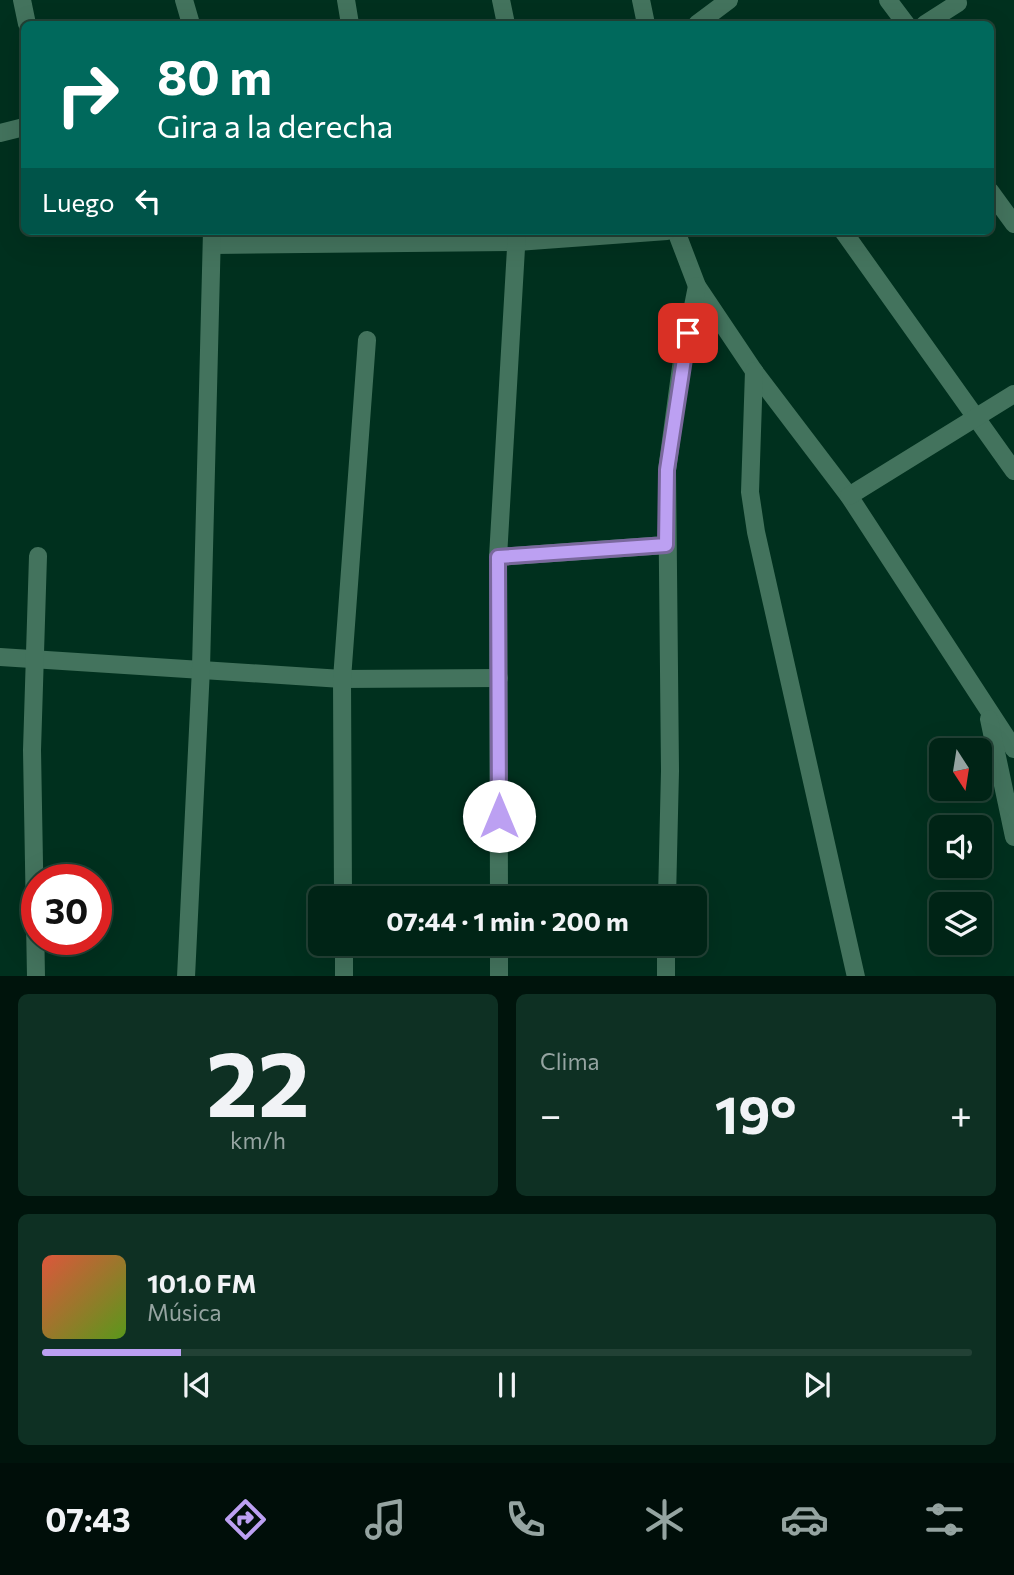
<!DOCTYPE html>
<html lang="es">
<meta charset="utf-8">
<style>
body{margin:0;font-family:Commissioner,sans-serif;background:#0e3023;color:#f1f3f6;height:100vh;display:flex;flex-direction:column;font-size:26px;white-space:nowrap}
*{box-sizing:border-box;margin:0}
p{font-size:23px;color:#95a4a1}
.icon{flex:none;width:38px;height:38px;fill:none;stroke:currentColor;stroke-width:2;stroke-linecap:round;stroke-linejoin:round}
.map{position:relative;height:976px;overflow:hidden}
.drawer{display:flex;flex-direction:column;gap:18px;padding:18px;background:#00140c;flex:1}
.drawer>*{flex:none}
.top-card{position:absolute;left:21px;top:21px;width:973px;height:214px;border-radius:10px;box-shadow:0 7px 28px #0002,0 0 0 2px #224135;background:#00695c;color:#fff;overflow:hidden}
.needle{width:46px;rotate:168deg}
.buttons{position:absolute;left:929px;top:738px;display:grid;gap:14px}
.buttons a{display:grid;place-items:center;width:63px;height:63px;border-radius:10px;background:#002416;box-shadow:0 7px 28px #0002,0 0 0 2px #224135;font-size:35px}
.speed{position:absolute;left:21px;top:864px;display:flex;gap:14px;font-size:35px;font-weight:700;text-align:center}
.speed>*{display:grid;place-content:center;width:91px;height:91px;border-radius:50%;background:#002416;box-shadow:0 7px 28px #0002,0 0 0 2px #224135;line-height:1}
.speed .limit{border:10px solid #d22;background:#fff;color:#111}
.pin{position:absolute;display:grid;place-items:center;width:60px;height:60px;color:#fff;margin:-30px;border-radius:14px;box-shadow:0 4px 10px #0006}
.me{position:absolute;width:77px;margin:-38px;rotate:0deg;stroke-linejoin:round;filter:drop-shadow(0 0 5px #0008)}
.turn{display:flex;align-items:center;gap:24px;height:147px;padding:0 21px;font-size:32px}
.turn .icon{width:91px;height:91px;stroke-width:2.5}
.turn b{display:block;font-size:49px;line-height:60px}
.then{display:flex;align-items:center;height:66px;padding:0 21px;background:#0003;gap:14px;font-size:26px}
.big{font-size:52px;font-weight:700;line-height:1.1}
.drawer .tile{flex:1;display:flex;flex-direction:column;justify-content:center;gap:10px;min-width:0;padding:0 24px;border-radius:10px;background:#0e3023}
.drawer .dial{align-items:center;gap:0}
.dial b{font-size:91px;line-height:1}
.song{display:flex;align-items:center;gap:21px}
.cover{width:84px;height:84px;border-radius:10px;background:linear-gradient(135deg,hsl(10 70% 55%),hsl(90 70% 35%))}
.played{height:7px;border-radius:4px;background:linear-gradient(90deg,#bca0f2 15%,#224135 15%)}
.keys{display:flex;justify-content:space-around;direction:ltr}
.heat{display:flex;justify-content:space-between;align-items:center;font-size:38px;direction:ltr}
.drawer .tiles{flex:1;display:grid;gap:18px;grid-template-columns:1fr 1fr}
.tile:last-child{grid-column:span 2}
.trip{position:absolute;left:308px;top:886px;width:399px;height:70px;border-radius:10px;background:#002416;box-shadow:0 7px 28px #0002,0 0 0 2px #224135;font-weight:700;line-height:70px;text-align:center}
.tabs{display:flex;height:112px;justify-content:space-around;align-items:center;background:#000e09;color:#95a4a1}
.tabs .icon{width:49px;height:49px}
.tabs .selected{color:#bca0f2}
.tabs b{font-size:32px;color:#f1f3f6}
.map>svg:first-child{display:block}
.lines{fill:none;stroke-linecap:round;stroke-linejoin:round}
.street{stroke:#43735d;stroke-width:18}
.route-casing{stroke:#7a689d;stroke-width:18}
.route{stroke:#bca0f2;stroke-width:12}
</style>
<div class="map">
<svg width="1014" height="977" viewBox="0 0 1014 977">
<rect width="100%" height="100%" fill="#00301e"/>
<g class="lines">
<g class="street">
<polyline points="22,0 27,24"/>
<polyline points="184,0 191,24"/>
<polyline points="346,0 350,24"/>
<polyline points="501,0 506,24"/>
<polyline points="641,0 646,24"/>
<polyline points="888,0 906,24"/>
<polyline points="697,24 729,0"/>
<polyline points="925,24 958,3"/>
<polyline points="0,133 24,127"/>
<polyline points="990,191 1014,224"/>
<polyline points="676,231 697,286 754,371 849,496 1014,749"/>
<polyline points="843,231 1014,471"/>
<polyline points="213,245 517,242 667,231"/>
<polyline points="754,371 750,492 756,532 856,977"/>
<polyline points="849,496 1014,394"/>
<polyline points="498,557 666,545"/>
<polyline points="0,657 342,679 499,678"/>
<polyline points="989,719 1014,837"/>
<polyline points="343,898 342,679 367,340"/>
<polyline points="499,898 498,557 517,231"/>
<polyline points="667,898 670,771 667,470 681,367 697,286"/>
<polyline points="344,943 344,977"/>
<polyline points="499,943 499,977"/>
<polyline points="36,977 32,750 38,556"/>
<polyline points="186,977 201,668 212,231"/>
<polyline points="666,977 666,943"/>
</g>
</g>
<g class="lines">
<g class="route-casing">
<polyline id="route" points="499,816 498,557 666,545 667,470 688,333"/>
</g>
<use href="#route" class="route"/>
</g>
</svg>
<div class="buttons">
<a><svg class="needle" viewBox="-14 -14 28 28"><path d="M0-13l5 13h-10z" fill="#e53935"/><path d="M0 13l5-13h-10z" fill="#95a4a1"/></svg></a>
<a><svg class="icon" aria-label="sound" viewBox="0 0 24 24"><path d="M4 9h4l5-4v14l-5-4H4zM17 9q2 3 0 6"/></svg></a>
<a><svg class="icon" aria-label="layers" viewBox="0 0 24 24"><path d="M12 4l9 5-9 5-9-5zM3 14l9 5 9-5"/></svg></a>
</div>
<div class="speed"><div class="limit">30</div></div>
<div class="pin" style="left:688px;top:333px;background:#d93025"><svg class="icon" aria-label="arrive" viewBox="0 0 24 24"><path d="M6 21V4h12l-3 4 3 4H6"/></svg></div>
<svg class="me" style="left:499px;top:816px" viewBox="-20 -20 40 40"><circle r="19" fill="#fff"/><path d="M0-13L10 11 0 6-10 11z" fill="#bca0f2"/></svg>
<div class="trip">07:44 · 1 min · 200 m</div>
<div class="top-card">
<div class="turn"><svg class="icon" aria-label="right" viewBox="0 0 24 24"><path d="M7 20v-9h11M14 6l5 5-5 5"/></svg><div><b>80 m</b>Gira a la derecha</div></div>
<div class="then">Luego<svg class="icon" aria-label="left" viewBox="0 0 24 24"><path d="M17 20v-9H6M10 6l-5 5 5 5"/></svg></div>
</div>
</div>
<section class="drawer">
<div class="tiles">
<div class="tile dial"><b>22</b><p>km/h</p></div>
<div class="tile"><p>Clima</p>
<div class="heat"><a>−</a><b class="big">19°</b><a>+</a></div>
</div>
<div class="tile">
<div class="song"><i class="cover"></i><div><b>101.0 FM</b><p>Música</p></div></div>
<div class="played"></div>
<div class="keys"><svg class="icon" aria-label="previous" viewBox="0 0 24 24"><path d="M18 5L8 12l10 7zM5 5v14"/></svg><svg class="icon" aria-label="pause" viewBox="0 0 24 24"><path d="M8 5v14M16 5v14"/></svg><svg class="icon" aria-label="next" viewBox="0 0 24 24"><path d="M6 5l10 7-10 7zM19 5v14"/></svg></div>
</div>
</div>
</section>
<nav class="tabs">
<b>07:43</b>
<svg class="icon selected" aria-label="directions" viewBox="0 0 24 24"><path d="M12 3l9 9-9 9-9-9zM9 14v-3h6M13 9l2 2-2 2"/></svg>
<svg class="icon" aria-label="music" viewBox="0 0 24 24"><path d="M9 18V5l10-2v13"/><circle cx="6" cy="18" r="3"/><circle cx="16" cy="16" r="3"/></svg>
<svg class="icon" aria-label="phone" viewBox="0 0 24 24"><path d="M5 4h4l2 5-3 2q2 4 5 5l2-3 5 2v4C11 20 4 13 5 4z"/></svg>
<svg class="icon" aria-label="climate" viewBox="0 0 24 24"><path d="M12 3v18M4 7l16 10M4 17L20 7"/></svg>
<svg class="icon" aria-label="car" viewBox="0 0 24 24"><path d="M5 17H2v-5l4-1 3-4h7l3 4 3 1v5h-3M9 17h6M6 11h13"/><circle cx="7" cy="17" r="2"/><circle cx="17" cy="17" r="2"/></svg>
<svg class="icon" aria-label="filters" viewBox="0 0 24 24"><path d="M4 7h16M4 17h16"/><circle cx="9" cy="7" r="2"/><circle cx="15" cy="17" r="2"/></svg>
</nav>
